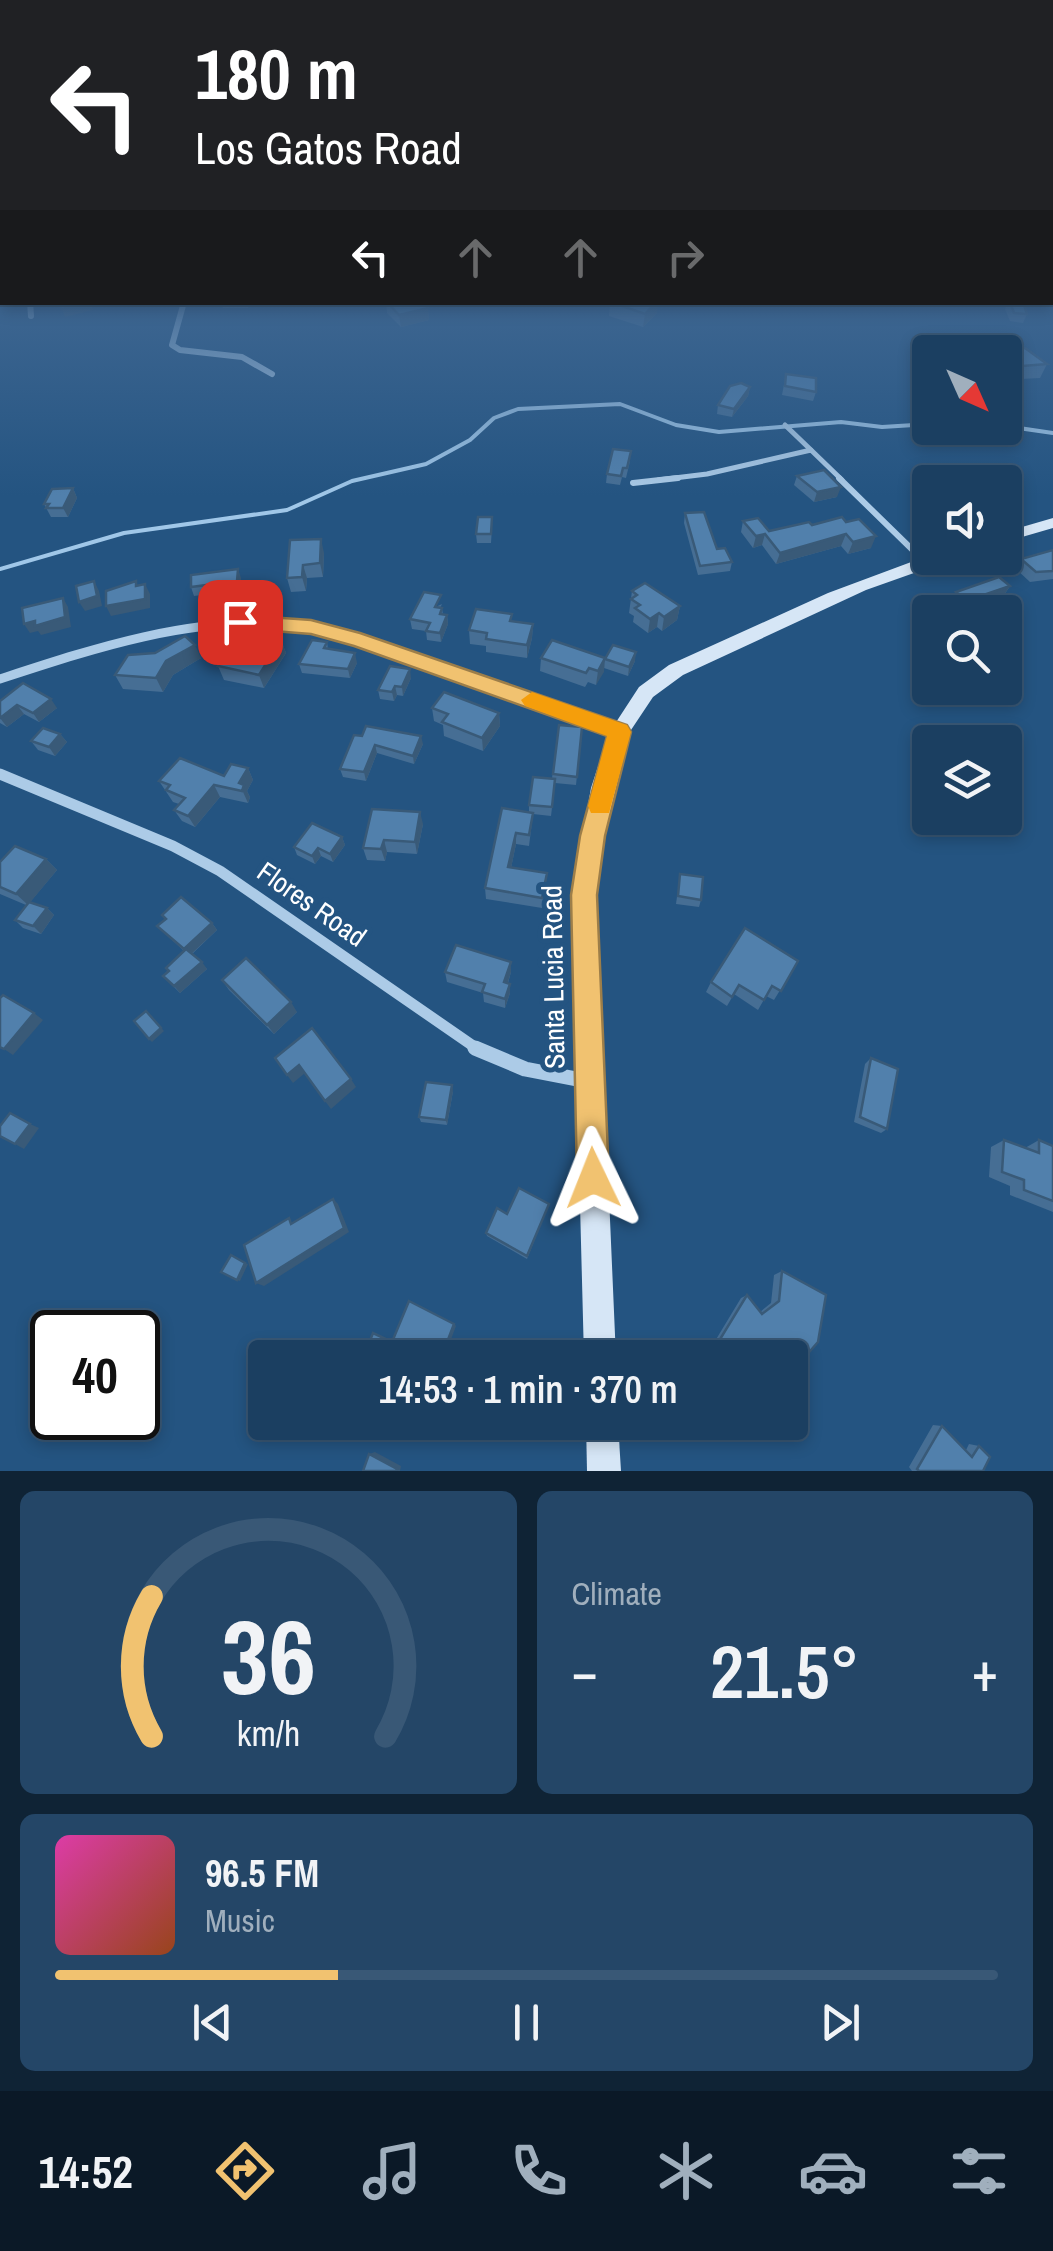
<!DOCTYPE html>
<meta charset="utf-8">
<style>
body{margin:0;font-family:"Archivo Narrow",sans-serif;background:#244667;color:#f1f3f6;height:100vh;display:flex;flex-direction:column;font-size:38px;white-space:nowrap}
*{box-sizing:border-box;margin:0}
p{font-size:32px;color:#a0afbd}
.icon{flex:none;width:55px;height:55px;fill:none;stroke:currentColor;stroke-width:2;stroke-linecap:round;stroke-linejoin:round}
.map{position:relative;height:1471px;overflow:hidden}
.sheet{display:flex;flex-direction:column;gap:20px;padding:20px;background:#0f2335;flex:1}
.sheet>*{flex:none}
.top-card{position:absolute;left:0px;top:0px;width:1055px;height:305px;box-shadow:0 5px 15px #0003,0 0 0 2px #395876;background:#202124;color:#fff;overflow:hidden}
.needle{width:65px;rotate:135deg}
.fabs{position:absolute;left:912px;top:335px;display:grid;gap:20px}
.fabs a{display:grid;place-items:center;width:110px;height:110px;border-radius:10px;background:#1b3f61;box-shadow:0 5px 15px #0003,0 0 0 2px #395876;font-size:50px}
.speed{position:absolute;left:30px;top:1310px;display:flex;gap:20px;font-size:50px;font-weight:700;text-align:center}
.speed>*{display:grid;place-content:center;width:130px;height:130px;border-radius:50%;background:#1b3f61;box-shadow:0 5px 15px #0003,0 0 0 2px #395876;line-height:1}
.speed .limit{border:5px solid #111;border-radius:15px;background:#fff;color:#111}
.pin{position:absolute;display:grid;place-items:center;width:85px;height:85px;color:#fff;margin:-42px;border-radius:20px;box-shadow:0 5px 15px #0006}
.me{position:absolute;width:110px;margin:-55px;rotate:358deg;stroke-linejoin:round;filter:drop-shadow(0 0 8px #0008)}
.turn{display:flex;align-items:center;gap:35px;height:210px;padding:0 30px;font-size:45px}
.turn .icon{width:130px;height:130px;stroke-width:2.5}
.turn b{display:block;font-size:70px;line-height:85px}
.lanes{display:flex;align-items:center;height:95px;padding:0 30px;background:#0003;justify-content:center;gap:50px;direction:ltr}
.lanes .off{opacity:.35}
.big{font-size:75px;font-weight:600;line-height:1.1}
.sheet .card{flex:1;display:flex;flex-direction:column;justify-content:center;gap:15px;min-width:0;padding:0 35px;border-radius:15px;background:#244667}
.sheet .dial{align-items:center;gap:0}
.dial svg{height:260px;overflow:visible;fill:none;stroke:#395876;stroke-width:7;stroke-linecap:round;text-anchor:middle}
.dial text{fill:#f1f3f6;stroke:none}
.song{display:flex;align-items:center;gap:30px}
.cover{width:120px;height:120px;border-radius:15px;background:linear-gradient(135deg,hsl(320 70% 55%),hsl(20 70% 35%))}
.played{height:10px;border-radius:5px;background:linear-gradient(90deg,#f1c270 30%,#395876 30%)}
.keys{display:flex;justify-content:space-around;direction:ltr}
.heat{display:flex;justify-content:space-between;align-items:center;font-size:55px;direction:ltr}
.sheet .tiles{flex:1;display:grid;gap:20px;grid-template-columns:1fr 1fr}
.card:last-child{grid-column:span 2}
.trip{position:absolute;left:248px;top:1340px;width:560px;height:100px;border-radius:10px;background:#1b3f61;box-shadow:0 5px 15px #0003,0 0 0 2px #395876;font-weight:600;line-height:100px;text-align:center}
.dock{display:flex;height:160px;justify-content:space-around;align-items:center;background:#0b1927;color:#a0afbd}
.dock .icon{width:70px;height:70px}
.dock .selected{color:#f1c270}
.dock b{font-size:45px;color:#f1f3f6}
.map>svg:first-child{display:block}
.lines{fill:none;stroke-linecap:round;stroke-linejoin:round}
.stream{stroke:#a0c7e8;stroke-width:4}
.lane-far1{stroke:#accbe7;stroke-width:5}
.lane{stroke:#accbe7;stroke-width:6}
.street-far3{stroke:#accbe7;stroke-width:6}
.street-far2{stroke:#accbe7;stroke-width:9}
.street-far1{stroke:#accbe7;stroke-width:11}
.street{stroke:#accbe7;stroke-width:15}
.secondary{fill:#d6e6f6;fill-rule:evenodd}
.wall{fill:#466e94}
.shaded-wall{fill:#395a78}
.building{fill:#5180ac;stroke:#395a78;stroke-width:2.5}
.route{fill:#f1c270;stroke:#9d7e49;stroke-width:2.5}
.slow{fill:#f59e0b}
.labels{text-anchor:middle;dominant-baseline:central;stroke-width:10;stroke-linejoin:round;paint-order:stroke}
.street-label{font-size:28px;fill:#fff;stroke:#245481}
</style>
<div class="map">
<svg width="1053" height="1471" viewBox="0 0 1053 1471">
<rect width="100%" height="100%" fill="#245481"/>
<g class="lines">
<g class="stream">
<polyline points="1005,426 1053,433"/>
<polyline points="0,569 124,533 287,510 352,481 426,464 470,440 494,418 518,409 620,404 676,425 719,432 841,422 882,427 930,424"/>
</g>
<g class="lane-far1">
<polyline points="785,425 811,450"/>
<polyline points="658,480 707,474 811,450 842,480"/>
</g>
<g class="lane">
<polyline points="839,478 925,562"/>
<polyline points="633,483 678,478"/>
</g>
<g class="street-far3">
<polyline points="30,302 31,316"/>
<polyline points="184,302 172,345 180,350 242,357 272,374"/>
</g>
<path class="street-far2" d="M 0,679 C 92,649 187,617 285,624 C 338,628 389,649 439,667 C 495,687 550,707 606,727"/>
<g class="street-far1">
<polyline points="599,725 619,732"/>
<polyline points="0,774 173,846 220,871 479,1050"/>
</g>
<polyline class="street" points="475,1048 525,1069 587,1081"/>
<g class="secondary">
<polygon points="1053,518 1053,528 1005,542 1005,532"/>
<polygon points="930,555 947,558 945,562 866,590 683,675 653,697 629,733 612,788 596,895 616,1358 584,1358 572,895 591,788 609,733 639,687 669,665 828,593"/>
<polygon points="586,1422 618,1422 621,1471 587,1471"/>
</g>
</g>
<g class="wall">
<polygon points="222,302 251,302 248,308 223,308"/>
<polygon points="386,302 423,302 428,308 429,320 401,327 387,313"/>
<polygon points="1008,302 1023,302 1027,314 1023,323 1010,321 1005,309"/>
<polygon points="610,303 657,313 643,327 609,316"/>
<polygon points="1005,352 1047,364 1040,378 1005,380"/>
<polygon points="786,374 816,392 813,401 782,395"/>
<polygon points="750,387 748,396 732,417 717,414 718,405"/>
<polygon points="630,461 626,478 622,477 620,485 606,483 607,474"/>
<polygon points="797,476 837,497 814,502 794,485"/>
<polygon points="73,488 77,498 68,517 51,517 44,504"/>
<polygon points="685,513 717,549 732,562 730,571 698,575 684,523"/>
<polygon points="842,517 871,548 848,554 841,546 776,564 762,545 753,548 741,532 743,521 769,531 812,525"/>
<polygon points="492,527 491,543 477,543 476,534"/>
<polygon points="290,540 324,553 323,577 307,578 306,591 291,592 287,578"/>
<polygon points="1053,550 1053,579 1030,582 1015,568 1021,559"/>
<polygon points="241,578 241,590 194,596 191,587"/>
<polygon points="1010,586 1004,595 961,611 951,601 956,592"/>
<polygon points="632,591 680,606 677,620 662,631 657,627 648,633 633,622 634,616 629,613"/>
<polygon points="442,604 440,608 442,608 443,615 447,615 448,624 441,642 427,640 426,631 412,629 410,619"/>
<polygon points="512,622 533,624 532,638 527,658 486,652 486,646 470,644 469,630"/>
<polygon points="281,640 286,653 264,688 224,680 218,666 259,646"/>
<polygon points="327,642 328,649 357,663 350,678 302,673 299,664"/>
<polygon points="155,653 201,658 173,675 163,692 123,689 115,675"/>
<polygon points="541,658 605,658 635,661 628,676 604,668 596,685 588,682 585,687 540,671"/>
<polygon points="411,678 403,696 397,695 394,701 380,699 378,690"/>
<polygon points="0,701 57,708 39,722 24,714 7,727 0,723"/>
<polygon points="432,708 499,713 500,726 483,751 444,736 443,725 434,721"/>
<polygon points="559,725 582,727 576,785 555,783 551,816 533,814 529,846 516,844 511,868 547,873 542,908 486,899 485,888 529,812 529,805 552,778"/>
<polygon points="60,734 67,742 55,756 38,750 31,741"/>
<polygon points="354,735 423,744 414,764 377,753 366,781 343,777 340,769"/>
<polygon points="248,768 253,780 247,791 250,797 248,803 220,797 195,827 182,821 174,810 179,804 173,802 159,781 224,776"/>
<polygon points="423,824 417,854 387,852 385,861 367,860 363,848"/>
<polygon points="342,837 345,845 333,862 321,856 315,864 297,855 294,847"/>
<polygon points="46,859 57,870 30,902 47,908 54,915 41,934 23,928 15,920 26,905 0,894 0,862"/>
<polygon points="680,874 701,900 699,907 676,904"/>
<polygon points="162,915 212,923 217,930 192,954 207,969 180,993 163,976 184,951 157,926 165,919"/>
<polygon points="798,961 774,1000 766,996 758,1010 734,994 727,1006 706,992 711,982"/>
<polygon points="445,972 511,972 508,983 510,993 505,1008 484,1002 483,993 447,982"/>
<polygon points="222,980 297,1012 274,1034 229,990"/>
<polygon points="871,1058 887,1129 881,1133 854,1122 865,1064"/>
<polygon points="453,1091 447,1125 421,1122 419,1117"/>
<polygon points="1004,1140 1025,1148 1039,1140 1053,1146 1053,1212 1010,1195 1010,1186 989,1177 991,1147"/>
<polygon points="549,1204 527,1259 487,1236 486,1233 507,1214"/>
<polygon points="782,1271 790,1358 715,1358 709,1351 741,1298 747,1295 760,1312 771,1303 774,1275"/>
<polygon points="933,1425 942,1426 966,1450 969,1444 979,1446 983,1471 912,1471 909,1467"/>
</g>
<g class="shaded-wall">
<polygon points="86,302 90,302 93,310 65,317 62,309"/>
<polygon points="656,302 658,302 657,313 643,327 645,314"/>
<polygon points="428,308 429,320 401,327 399,315"/>
<polygon points="750,387 748,396 732,417 734,409"/>
<polygon points="841,487 837,497 814,502 817,492"/>
<polygon points="73,488 77,498 68,517 63,508"/>
<polygon points="765,534 762,545 753,548 756,536"/>
<polygon points="846,534 841,546 776,564 780,553"/>
<polygon points="876,536 871,548 848,554 853,542"/>
<polygon points="321,539 324,553 323,577 320,563"/>
<polygon points="303,565 307,578 306,591 302,577"/>
<polygon points="238,569 241,578 241,590 237,581"/>
<polygon points="94,581 99,591 102,606 85,611 79,602"/>
<polygon points="145,584 150,594 150,608 111,616 106,606"/>
<polygon points="1010,586 1004,595 961,611 966,601"/>
<polygon points="63,598 68,607 71,627 41,635 38,631 30,633 24,624"/>
<polygon points="680,606 677,620 662,631 664,617"/>
<polygon points="659,613 657,627 648,633 650,619"/>
<polygon points="447,615 448,624 441,642 440,633"/>
<polygon points="533,624 532,638 527,658 527,645"/>
<polygon points="281,640 286,653 264,688 259,675"/>
<polygon points="195,645 201,658 173,675 163,692 156,678 166,661"/>
<polygon points="636,652 635,661 628,676 629,667"/>
<polygon points="355,653 357,663 350,678 348,669"/>
<polygon points="605,658 604,672 596,685 598,671"/>
<polygon points="410,669 411,678 403,696 402,687"/>
<polygon points="395,686 397,695 394,701 392,692"/>
<polygon points="51,699 57,708 39,722 33,713"/>
<polygon points="17,705 24,714 7,727 0,718"/>
<polygon points="499,713 500,726 483,751 482,738"/>
<polygon points="60,734 67,742 55,756 49,747"/>
<polygon points="421,736 423,744 414,764 413,756"/>
<polygon points="375,745 377,753 366,781 364,772"/>
<polygon points="248,768 253,780 247,791 250,797 248,803 239,783"/>
<polygon points="214,785 220,797 195,827 188,816"/>
<polygon points="420,812 423,824 417,854 415,842"/>
<polygon points="516,833 516,844 509,878 508,867"/>
<polygon points="342,837 345,845 333,862 330,854"/>
<polygon points="384,840 387,852 385,861 381,849"/>
<polygon points="318,848 321,856 315,864 312,856"/>
<polygon points="46,859 57,870 28,905 16,894"/>
<polygon points="47,908 54,915 41,934 33,926"/>
<polygon points="212,923 217,930 189,956 184,949"/>
<polygon points="202,962 207,969 180,993 174,986"/>
<polygon points="511,962 511,972 505,992 504,982"/>
<polygon points="510,984 510,993 505,1008 505,999"/>
<polygon points="291,1002 297,1012 274,1034 267,1025"/>
<polygon points="146,1011 164,1031 152,1042 149,1039"/>
<polygon points="34,1013 43,1020 13,1055 4,1049"/>
<polygon points="299,1065 305,1073 293,1083 287,1075"/>
<polygon points="351,1079 356,1087 331,1109 325,1101"/>
<polygon points="452,1085 453,1091 447,1125 446,1120"/>
<polygon points="30,1124 39,1128 24,1149 15,1144"/>
<polygon points="333,1199 338,1204 349,1232 264,1286 256,1283"/>
<polygon points="245,1263 248,1264 240,1281 237,1280"/>
<polygon points="454,1324 456,1326 444,1358 441,1358"/>
<polygon points="375,1452 401,1466 400,1471 396,1471 369,1454"/>
</g>
<g class="building">
<polygon points="57,302 86,302 62,309"/>
<polygon points="387,302 423,302 428,308 399,315"/>
<polygon points="611,302 656,302 645,314"/>
<polygon points="1010,302 1023,302 1027,314 1014,313"/>
<polygon points="1025,348 1047,364 1009,367 1005,364 1005,356 1009,355 1005,352"/>
<polygon points="786,374 816,378 816,392 785,386"/>
<polygon points="741,383 750,387 734,409 718,405 730,386"/>
<polygon points="613,449 631,451 627,468 623,468 621,476 607,474"/>
<polygon points="824,470 841,487 817,492 797,476"/>
<polygon points="73,488 63,508 46,508 49,504 44,504 52,489"/>
<polygon points="704,512 717,549 725,548 732,562 700,566 685,513"/>
<polygon points="478,517 492,517 491,534 476,534"/>
<polygon points="842,517 846,522 859,519 876,536 853,542 846,534 780,553 765,534 756,536 743,521 758,518 769,531 809,522 812,525"/>
<polygon points="321,539 320,563 303,565 302,577 287,578 290,540"/>
<polygon points="1053,550 1053,571 1036,572 1021,559"/>
<polygon points="238,569 237,581 191,587 191,575"/>
<polygon points="999,577 1010,586 966,601 956,592"/>
<polygon points="94,581 97,596 79,602 76,586"/>
<polygon points="136,581 136,586 145,584 145,599 106,606 106,591"/>
<polygon points="645,583 680,606 664,617 659,613 650,619 635,608 640,605 631,599 637,595 632,591"/>
<polygon points="424,592 441,595 435,607 442,608 440,614 447,615 440,633 426,631 430,623 410,619"/>
<polygon points="63,598 65,617 35,626 35,621 24,624 22,608"/>
<polygon points="476,609 512,614 510,621 533,624 527,645 486,639 487,633 469,630"/>
<polygon points="185,636 195,645 166,661 156,678 115,675 128,655 155,653"/>
<polygon points="265,637 281,640 259,675 218,666 235,641 259,646"/>
<polygon points="312,640 327,642 324,648 355,653 348,669 299,664"/>
<polygon points="552,640 605,658 598,671 589,668 586,673 541,658"/>
<polygon points="613,645 636,652 629,667 605,659"/>
<polygon points="390,666 410,669 402,687 395,686 392,692 378,690"/>
<polygon points="23,683 51,699 33,713 17,705 0,718 0,701"/>
<polygon points="444,692 499,713 482,738 442,722 448,714 432,708"/>
<polygon points="559,725 582,727 577,777 553,774"/>
<polygon points="366,726 421,736 413,756 375,745 364,772 340,769 354,735 362,736"/>
<polygon points="43,728 60,734 49,747 31,741"/>
<polygon points="180,758 224,776 231,764 248,768 239,783 244,785 242,791 214,785 188,816 174,810 185,798 166,790 170,785 159,781"/>
<polygon points="533,777 555,779 552,807 529,805"/>
<polygon points="502,808 533,813 529,835 516,833 508,867 547,873 542,898 485,888"/>
<polygon points="372,809 420,812 415,842 384,840 381,849 363,848"/>
<polygon points="312,823 342,837 330,854 318,848 312,856 294,847"/>
<polygon points="15,846 46,859 16,894 0,887 0,862"/>
<polygon points="680,874 703,877 701,900 678,896"/>
<polygon points="181,897 212,923 184,949 157,926 166,919 162,915"/>
<polygon points="29,902 47,908 33,926 15,920"/>
<polygon points="745,928 798,961 781,991 772,986 764,1000 739,985 732,997 711,982"/>
<polygon points="456,945 511,962 504,982 510,984 505,999 482,992 485,984 445,972"/>
<polygon points="186,949 202,962 174,986 163,976 169,971 166,968"/>
<polygon points="246,958 291,1002 267,1025 222,980"/>
<polygon points="3,995 34,1013 4,1049 0,1047 0,998"/>
<polygon points="146,1011 161,1028 149,1039 134,1021"/>
<polygon points="312,1028 351,1079 325,1101 299,1065 287,1075 275,1058"/>
<polygon points="871,1058 898,1069 887,1129 860,1117"/>
<polygon points="426,1082 452,1085 446,1120 419,1117"/>
<polygon points="10,1113 30,1124 15,1144 0,1136 0,1126"/>
<polygon points="1004,1140 1039,1153 1039,1140 1053,1146 1053,1201 1024,1190 1024,1180 1002,1172"/>
<polygon points="519,1188 549,1204 527,1256 486,1233 497,1208 507,1214"/>
<polygon points="333,1199 344,1228 256,1283 244,1245 289,1218 291,1224"/>
<polygon points="231,1255 245,1263 237,1280 221,1272"/>
<polygon points="782,1271 826,1295 818,1342 790,1374 790,1358 764,1358 763,1356 762,1358 722,1358 714,1349 747,1295 762,1314 779,1301"/>
<polygon points="409,1301 454,1324 441,1358 410,1358 396,1350 393,1358 372,1358 365,1353 373,1333 392,1342"/>
<polygon points="942,1426 972,1457 979,1446 990,1457 983,1471 919,1471 917,1469"/>
<polygon points="369,1454 397,1469 396,1471 363,1471"/>
</g>
<linearGradient id="sky" x2="0" y2="1"><stop stop-color="#142e47"/><stop offset="0.58" stop-color="#3f6792"/><stop offset="1" stop-color="#3f6792" stop-opacity="0"/></linearGradient>
<rect width="1053" height="496" fill="url(#sky)"/>
<polygon class="route" points="240,615 311,620 360,633 627,725 631,732 605,836 597,895 609,1178 604,1189 593,1194 581,1189 577,1178 571,895 580,836 607,736 354,646 311,634 233,628 230,622"/>
<polygon class="slow" points="532,692 627,725 631,732 609,813 591,813 588,806 607,736 525,706 521,700"/>
<g class="labels">
<g class="street-label">
<text transform="translate(312 904) rotate(35)">Flores Road</text>
<text transform="translate(553 977) rotate(-91)">Santa Lucia Road</text>
</g>
</g>
</svg>
<div class="fabs">
<a><svg class="needle" viewBox="-14 -14 28 28"><path d="M0-13l5 13h-10z" fill="#e53935"/><path d="M0 13l5-13h-10z" fill="#a0afbd"/></svg></a>
<a><svg class="icon" aria-label="sound" viewBox="0 0 24 24"><path d="M4 9h4l5-4v14l-5-4H4zM17 9q2 3 0 6"/></svg></a>
<a><svg class="icon" aria-label="search" viewBox="0 0 24 24"><circle cx="10" cy="10" r="6"/><path d="M15 15l6 6"/></svg></a>
<a><svg class="icon" aria-label="layers" viewBox="0 0 24 24"><path d="M12 4l9 5-9 5-9-5zM3 14l9 5 9-5"/></svg></a>
</div>
<div class="speed"><div class="limit">40</div></div>
<div class="pin" style="left:240px;top:622px;background:#d93025"><svg class="icon" aria-label="arrive" viewBox="0 0 24 24"><path d="M6 21V4h12l-3 4 3 4H6"/></svg></div>
<svg class="me" style="left:593px;top:1178px" viewBox="-20 -20 40 40"><path d="M0-17L14 15 0 8-14 15z" fill="#f1c270" stroke="#fff" stroke-width="4"/></svg>
<div class="trip">14:53 · 1 min · 370 m</div>
<div class="top-card">
<div class="turn"><svg class="icon" aria-label="left" viewBox="0 0 24 24"><path d="M17 20v-9H6M10 6l-5 5 5 5"/></svg><div><b>180 m</b>Los Gatos Road</div></div>
<div class="lanes"><svg class="icon" aria-label="left" viewBox="0 0 24 24"><path d="M17 20v-9H6M10 6l-5 5 5 5"/></svg><svg class="icon off" aria-label="ahead" viewBox="0 0 24 24"><path d="M12 20V5M6 11l6-6 6 6"/></svg><svg class="icon off" aria-label="ahead" viewBox="0 0 24 24"><path d="M12 20V5M6 11l6-6 6 6"/></svg><svg class="icon off" aria-label="right" viewBox="0 0 24 24"><path d="M7 20v-9h11M14 6l5 5-5 5"/></svg></div>
</div>
</div>
<section class="sheet">
<div class="tiles">
<div class="card dial"><svg viewBox="0 0 100 80">
<path d="M14 69A42 42 0 1 1 86 69"/>
<path d="M14 69A42 42 0 0 1 14 26" stroke="#f1c270"/>
<text x="50" y="56" font-size="32" font-weight="700">36</text>
<text x="50" y="72" font-size="11">km/h</text>
</svg></div>
<div class="card"><p>Climate</p>
<div class="heat"><a>−</a><b class="big">21.5°</b><a>+</a></div>
</div>
<div class="card">
<div class="song"><i class="cover"></i><div><b>96.5 FM</b><p>Music</p></div></div>
<div class="played"></div>
<div class="keys"><svg class="icon" aria-label="previous" viewBox="0 0 24 24"><path d="M18 5L8 12l10 7zM5 5v14"/></svg><svg class="icon" aria-label="pause" viewBox="0 0 24 24"><path d="M8 5v14M16 5v14"/></svg><svg class="icon" aria-label="next" viewBox="0 0 24 24"><path d="M6 5l10 7-10 7zM19 5v14"/></svg></div>
</div>
</div>
</section>
<nav class="dock">
<b>14:52</b>
<svg class="icon selected" aria-label="directions" viewBox="0 0 24 24"><path d="M12 3l9 9-9 9-9-9zM9 14v-3h6M13 9l2 2-2 2"/></svg>
<svg class="icon" aria-label="music" viewBox="0 0 24 24"><path d="M9 18V5l10-2v13"/><circle cx="6" cy="18" r="3"/><circle cx="16" cy="16" r="3"/></svg>
<svg class="icon" aria-label="phone" viewBox="0 0 24 24"><path d="M5 4h4l2 5-3 2q2 4 5 5l2-3 5 2v4C11 20 4 13 5 4z"/></svg>
<svg class="icon" aria-label="climate" viewBox="0 0 24 24"><path d="M12 3v18M4 7l16 10M4 17L20 7"/></svg>
<svg class="icon" aria-label="car" viewBox="0 0 24 24"><path d="M5 17H2v-5l4-1 3-4h7l3 4 3 1v5h-3M9 17h6M6 11h13"/><circle cx="7" cy="17" r="2"/><circle cx="17" cy="17" r="2"/></svg>
<svg class="icon" aria-label="filters" viewBox="0 0 24 24"><path d="M4 7h16M4 17h16"/><circle cx="9" cy="7" r="2"/><circle cx="15" cy="17" r="2"/></svg>
</nav>
